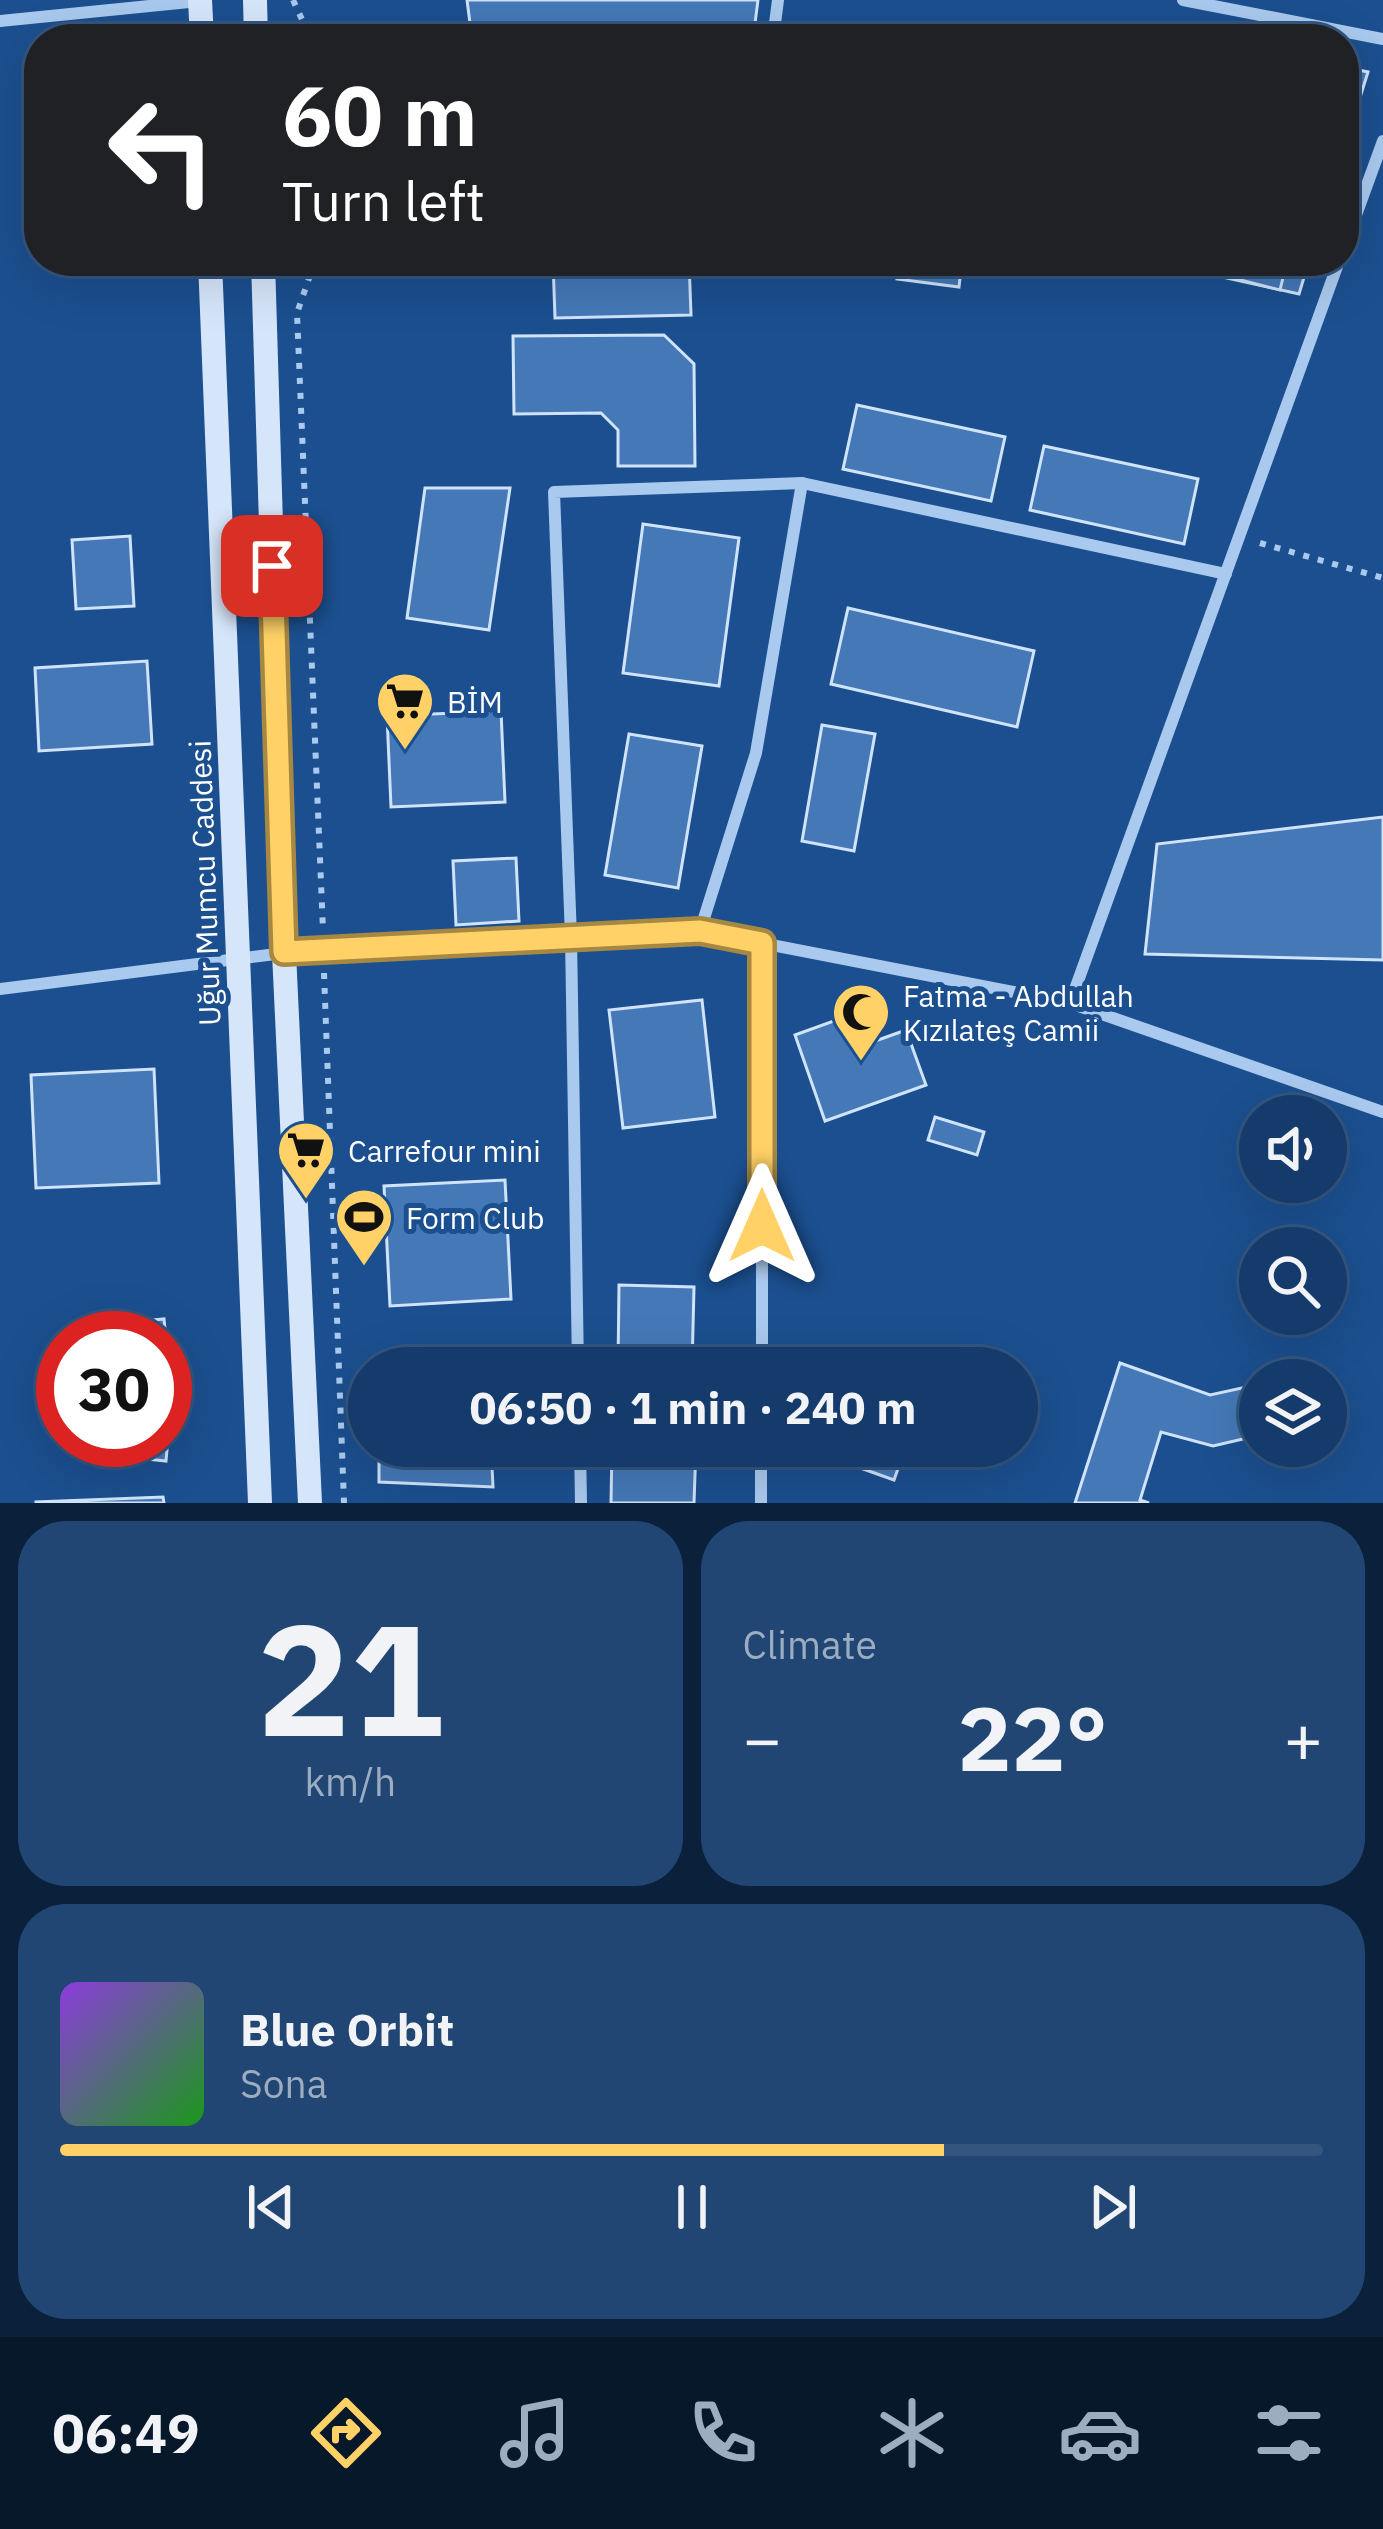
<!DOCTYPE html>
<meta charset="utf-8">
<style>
body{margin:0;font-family:"IBM Plex Sans",sans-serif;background:#214673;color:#f1f3f6;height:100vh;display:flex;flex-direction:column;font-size:45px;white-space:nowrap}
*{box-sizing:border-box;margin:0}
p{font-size:39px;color:#9dadc1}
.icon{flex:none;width:66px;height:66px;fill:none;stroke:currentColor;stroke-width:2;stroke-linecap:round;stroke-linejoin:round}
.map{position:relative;height:1503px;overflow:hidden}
.side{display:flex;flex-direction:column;gap:18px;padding:18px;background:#0b203b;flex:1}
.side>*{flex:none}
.hud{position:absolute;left:24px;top:24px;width:1335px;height:252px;border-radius:48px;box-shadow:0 12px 48px #0002,0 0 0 3px #33557e;background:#202124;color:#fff;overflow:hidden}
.controls{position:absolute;left:1239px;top:1095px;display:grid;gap:24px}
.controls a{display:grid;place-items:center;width:108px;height:108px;border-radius:50%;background:#143b6b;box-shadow:0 12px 48px #0002,0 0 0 3px #33557e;font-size:60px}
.speed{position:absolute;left:36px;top:1311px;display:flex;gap:24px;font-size:60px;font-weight:700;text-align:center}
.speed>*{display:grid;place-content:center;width:156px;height:156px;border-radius:50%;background:#143b6b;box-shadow:0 12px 48px #0002,0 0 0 3px #33557e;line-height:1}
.speed .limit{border:18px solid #d22;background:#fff;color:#111}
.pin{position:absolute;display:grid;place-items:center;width:102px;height:102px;color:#fff;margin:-51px;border-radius:24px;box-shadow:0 6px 18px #0006}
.me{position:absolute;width:132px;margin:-66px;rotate:0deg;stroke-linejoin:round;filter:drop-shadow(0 0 9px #0008)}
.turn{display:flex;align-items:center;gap:42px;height:252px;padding:0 60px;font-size:54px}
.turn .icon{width:156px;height:156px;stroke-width:2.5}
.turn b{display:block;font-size:84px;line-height:102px}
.big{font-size:90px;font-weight:700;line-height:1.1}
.side .tile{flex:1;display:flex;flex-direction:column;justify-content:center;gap:18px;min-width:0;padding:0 42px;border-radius:48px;background:#214673}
.side .dial{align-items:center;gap:0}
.dial b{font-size:156px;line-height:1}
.song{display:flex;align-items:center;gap:36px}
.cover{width:144px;height:144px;border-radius:18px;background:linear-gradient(135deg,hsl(270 70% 55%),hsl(120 70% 35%))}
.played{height:12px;border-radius:6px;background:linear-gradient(90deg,#ffd166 70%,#33557e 70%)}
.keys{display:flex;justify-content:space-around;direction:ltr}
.heat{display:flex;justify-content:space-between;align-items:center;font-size:66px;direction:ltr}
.side .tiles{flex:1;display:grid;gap:18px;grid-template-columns:1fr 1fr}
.tile:last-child{grid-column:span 2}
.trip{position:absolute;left:348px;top:1347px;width:690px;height:120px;border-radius:60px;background:#143b6b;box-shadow:0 12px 48px #0002,0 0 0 3px #33557e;font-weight:700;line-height:120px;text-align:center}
.menu{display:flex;height:192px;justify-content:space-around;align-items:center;background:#08182b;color:#9dadc1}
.menu .icon{width:84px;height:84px}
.menu .active{color:#ffd166}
.menu b{font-size:54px;color:#f1f3f6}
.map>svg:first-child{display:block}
.building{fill:#4478b7;stroke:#cfe3fa;stroke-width:3}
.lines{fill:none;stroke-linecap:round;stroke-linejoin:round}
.path{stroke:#a9c9ee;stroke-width:6;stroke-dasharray:6 9;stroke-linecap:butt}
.minor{stroke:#a9c9ee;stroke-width:12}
.secondary{stroke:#d6e6fa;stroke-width:24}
.route-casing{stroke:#a68842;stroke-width:30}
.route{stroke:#ffd166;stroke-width:21}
.labels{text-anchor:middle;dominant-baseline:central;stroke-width:10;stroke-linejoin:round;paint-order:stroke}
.poi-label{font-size:30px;fill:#fff;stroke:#1b4f8f;text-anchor:start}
.street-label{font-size:30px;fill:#fff;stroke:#1b4f8f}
</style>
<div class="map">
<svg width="1383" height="1503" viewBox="0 0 1383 1503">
<rect width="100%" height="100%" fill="#1b4f8f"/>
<g class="building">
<polygon points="467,0 758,0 753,39 472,39"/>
<polygon points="1344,67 1368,72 1344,149"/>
<polygon points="553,261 689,261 691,315 555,318"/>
<polygon points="900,261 962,261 959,287 897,279"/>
<polygon points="1211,261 1309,261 1299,294 1209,274"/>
<polygon points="1224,261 1287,261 1280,290 1221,275"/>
<polygon points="664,335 694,364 695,466 618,466 618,430 601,413 514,414 513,336"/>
<polygon points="857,405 1005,437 991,501 843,469"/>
<polygon points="1044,446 1198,479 1184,544 1030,510"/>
<polygon points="425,488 510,488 489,630 407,618"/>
<polygon points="643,524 739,538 719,686 623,673"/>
<polygon points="130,536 134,606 76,609 72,540"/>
<polygon points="848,608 1034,651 1017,727 831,684"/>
<polygon points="147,661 152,744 39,751 35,668"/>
<polygon points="501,711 505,802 391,807 387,716"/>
<polygon points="822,725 875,734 854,851 802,841"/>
<polygon points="629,734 702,746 678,888 605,875"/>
<polygon points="1383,817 1383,960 1145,954 1157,844"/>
<polygon points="516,858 519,921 456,925 453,861"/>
<polygon points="702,1000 715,1117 623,1128 609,1010"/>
<polygon points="867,1009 878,1040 906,1030 926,1085 825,1121 795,1035"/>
<polygon points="154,1069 159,1183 36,1188 31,1075"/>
<polygon points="935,1117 984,1132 977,1155 928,1140"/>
<polygon points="505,1180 511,1299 390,1306 384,1186"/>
<polygon points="619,1285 694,1287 692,1368 618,1368"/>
<polygon points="164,1319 170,1376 165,1377 165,1338 122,1338 121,1323"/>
<polygon points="1120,1363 1210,1395 1260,1384 1260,1435 1213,1446 1161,1432 1140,1500 1149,1503 1075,1503"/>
<polygon points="1324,1371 1343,1434 1326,1440 1326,1380 1282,1380"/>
<polygon points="165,1414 170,1415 166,1461 117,1456 118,1440 165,1440"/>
<polygon points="379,1446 491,1446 493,1487 379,1482"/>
<polygon points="612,1446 696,1446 694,1503 611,1503"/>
<polygon points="799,1446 906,1446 894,1480"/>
<polygon points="163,1497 164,1503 36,1503 36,1502"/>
</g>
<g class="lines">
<g class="path">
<polyline points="293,0 311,39"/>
<polyline points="315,261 297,313 323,930"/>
<polyline points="1260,543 1383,578"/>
<polyline points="324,973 344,1503"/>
</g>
<g class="minor">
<polyline points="1183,0 1383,39"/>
<polyline points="0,21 199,1"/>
<polyline points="773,39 778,0"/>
<polyline points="1344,248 1383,141"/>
<polyline points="700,931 756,753 802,483"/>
<polyline points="0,989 284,953 700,931 1070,1003 1383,1112"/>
<polyline points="1070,1003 1339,261"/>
<polyline points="578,1368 571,937 554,492 802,483 1226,574"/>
<polyline points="762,1368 762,943"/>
<polyline points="580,1446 581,1503"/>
<polyline points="761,1503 761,1446"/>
</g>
<g class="secondary">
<polyline points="200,0 202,39"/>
<polyline points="255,0 256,39"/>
<polyline points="210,261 260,1503"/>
<polyline points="263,261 284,953 310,1503"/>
</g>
</g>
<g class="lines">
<g class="route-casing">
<polyline id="route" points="272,566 284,952 700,931 762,943 762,1226"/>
</g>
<use href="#route" class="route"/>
</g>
<defs>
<g id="supermarket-pin" transform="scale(3)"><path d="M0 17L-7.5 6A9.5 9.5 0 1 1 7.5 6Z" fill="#ffd166" stroke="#1b4f8f"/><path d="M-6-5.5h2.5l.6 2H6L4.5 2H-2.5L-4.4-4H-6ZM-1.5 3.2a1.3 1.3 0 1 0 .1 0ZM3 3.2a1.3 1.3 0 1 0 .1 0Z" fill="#111"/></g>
<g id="mosque-pin" transform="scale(3)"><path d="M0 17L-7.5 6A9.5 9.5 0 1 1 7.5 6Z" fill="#ffd166" stroke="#1b4f8f"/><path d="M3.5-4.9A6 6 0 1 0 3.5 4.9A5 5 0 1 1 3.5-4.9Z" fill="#111"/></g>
<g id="stadium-pin" transform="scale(3)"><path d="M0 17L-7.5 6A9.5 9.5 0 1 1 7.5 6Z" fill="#ffd166" stroke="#1b4f8f"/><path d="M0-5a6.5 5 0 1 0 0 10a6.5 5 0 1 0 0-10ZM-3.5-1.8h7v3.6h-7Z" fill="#111"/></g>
</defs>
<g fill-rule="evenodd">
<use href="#supermarket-pin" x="405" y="701"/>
<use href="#mosque-pin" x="861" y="1012"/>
<use href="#supermarket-pin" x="306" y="1150"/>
<use href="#stadium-pin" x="364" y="1217"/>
</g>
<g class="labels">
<g class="poi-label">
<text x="447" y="701">BİM</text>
<text x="903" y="995">Fatma - Abdullah<tspan x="903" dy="34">Kızılateş Camii</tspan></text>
<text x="348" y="1150">Carrefour mini</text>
<text x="406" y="1217">Form Club</text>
</g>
<g class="street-label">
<text transform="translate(204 883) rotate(-92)">Uğur Mumcu Caddesi</text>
</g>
</g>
</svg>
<div class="controls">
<a><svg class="icon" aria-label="sound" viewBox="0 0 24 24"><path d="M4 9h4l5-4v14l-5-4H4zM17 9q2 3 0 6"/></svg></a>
<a><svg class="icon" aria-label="search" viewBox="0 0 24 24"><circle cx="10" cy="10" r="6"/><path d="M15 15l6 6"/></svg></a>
<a><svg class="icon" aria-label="layers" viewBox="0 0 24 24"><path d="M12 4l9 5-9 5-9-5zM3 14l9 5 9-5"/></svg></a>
</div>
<div class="speed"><div class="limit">30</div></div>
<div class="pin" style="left:272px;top:566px;background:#d93025"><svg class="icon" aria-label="arrive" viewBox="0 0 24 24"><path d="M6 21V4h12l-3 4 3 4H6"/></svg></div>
<svg class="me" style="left:762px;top:1226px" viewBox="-20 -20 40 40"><path d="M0-17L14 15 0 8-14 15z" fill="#ffd166" stroke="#fff" stroke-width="4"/></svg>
<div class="trip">06:50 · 1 min · 240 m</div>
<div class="hud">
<div class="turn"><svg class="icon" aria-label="left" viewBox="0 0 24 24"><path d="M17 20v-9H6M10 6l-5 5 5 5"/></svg><div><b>60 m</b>Turn left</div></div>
</div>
</div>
<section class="side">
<div class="tiles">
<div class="tile dial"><b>21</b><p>km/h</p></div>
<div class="tile"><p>Climate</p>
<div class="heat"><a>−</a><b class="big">22°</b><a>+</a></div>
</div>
<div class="tile">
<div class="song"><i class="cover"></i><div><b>Blue Orbit</b><p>Sona</p></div></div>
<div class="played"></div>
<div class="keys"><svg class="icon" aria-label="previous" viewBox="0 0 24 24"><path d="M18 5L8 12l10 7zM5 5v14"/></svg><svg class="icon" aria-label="pause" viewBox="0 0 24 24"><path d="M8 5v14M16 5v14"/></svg><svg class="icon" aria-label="next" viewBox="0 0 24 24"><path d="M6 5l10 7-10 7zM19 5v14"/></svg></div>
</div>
</div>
</section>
<nav class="menu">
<b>06:49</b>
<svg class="icon active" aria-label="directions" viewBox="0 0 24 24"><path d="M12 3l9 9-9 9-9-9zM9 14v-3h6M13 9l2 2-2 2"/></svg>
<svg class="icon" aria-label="music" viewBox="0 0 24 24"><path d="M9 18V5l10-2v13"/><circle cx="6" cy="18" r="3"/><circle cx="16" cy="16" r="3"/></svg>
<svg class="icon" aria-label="phone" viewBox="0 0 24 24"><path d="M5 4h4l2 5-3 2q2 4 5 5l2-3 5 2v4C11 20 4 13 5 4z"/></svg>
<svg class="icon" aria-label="climate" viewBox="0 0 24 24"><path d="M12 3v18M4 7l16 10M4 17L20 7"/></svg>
<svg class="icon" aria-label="car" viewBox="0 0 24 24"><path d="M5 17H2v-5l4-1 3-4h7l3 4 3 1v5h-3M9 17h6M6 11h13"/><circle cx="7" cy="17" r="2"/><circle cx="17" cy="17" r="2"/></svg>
<svg class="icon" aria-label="filters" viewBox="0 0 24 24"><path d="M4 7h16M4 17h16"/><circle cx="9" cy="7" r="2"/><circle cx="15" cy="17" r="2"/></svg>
</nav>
